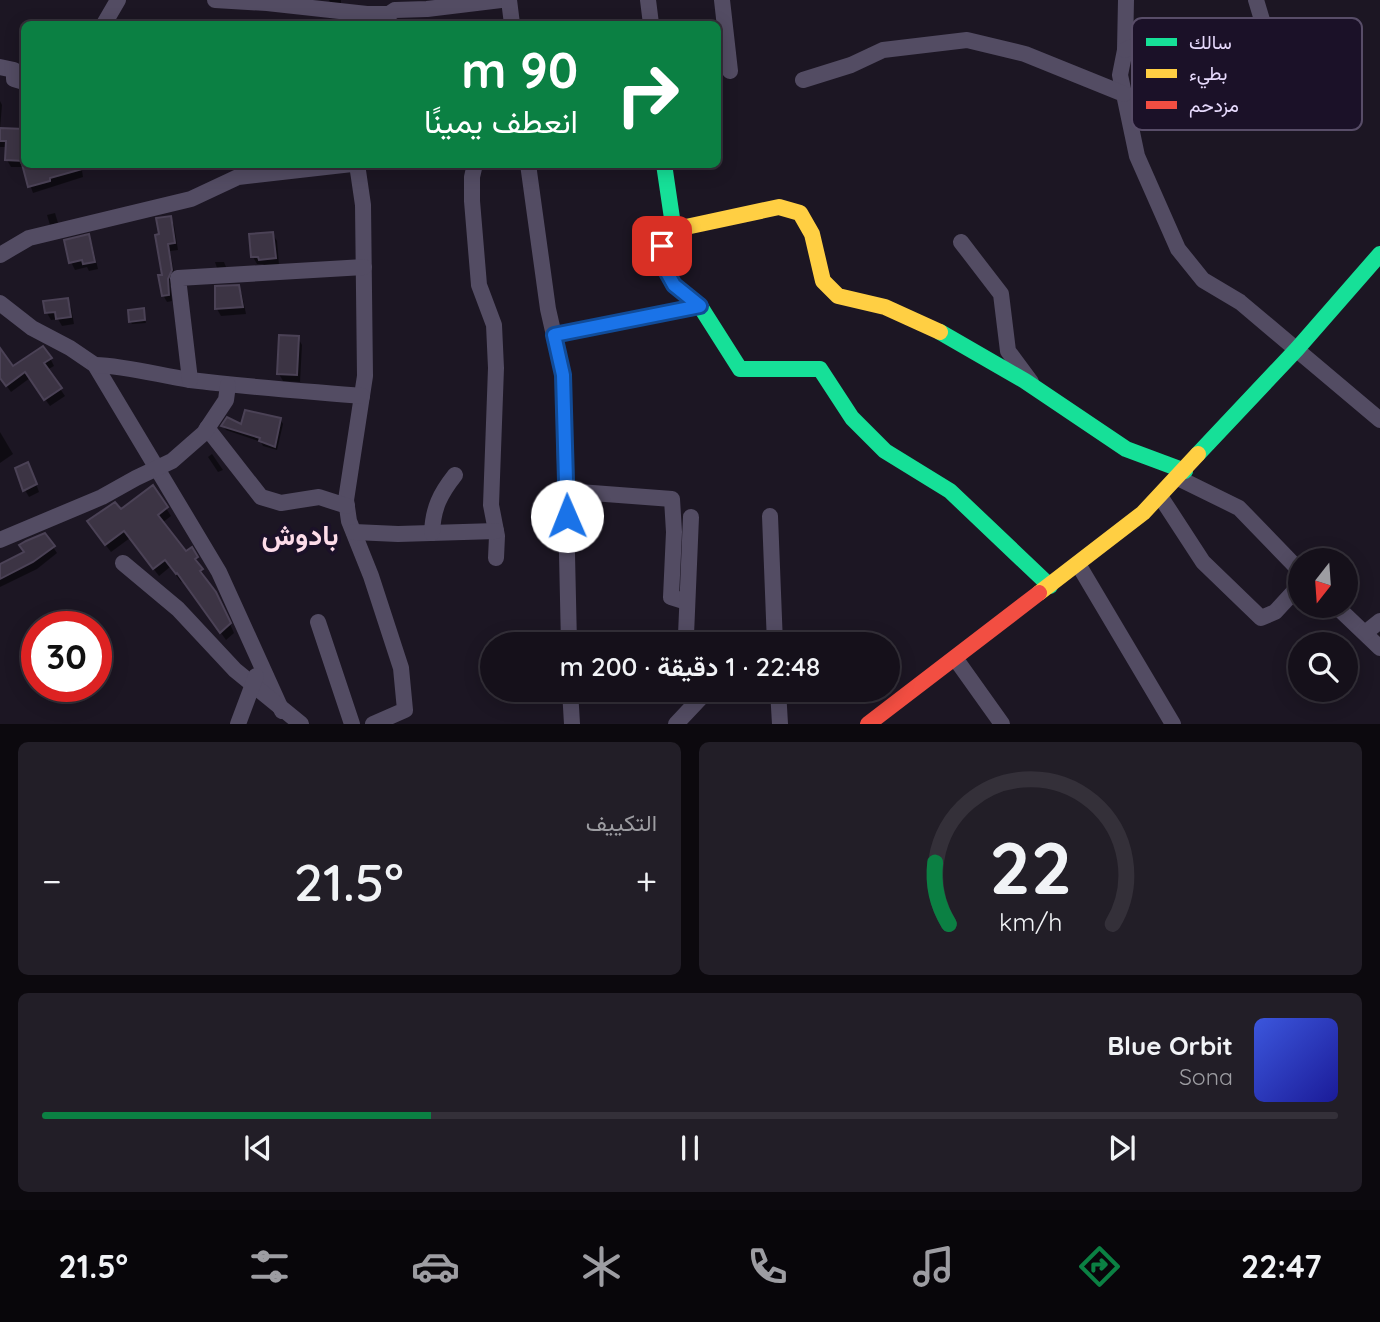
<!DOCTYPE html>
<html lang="ar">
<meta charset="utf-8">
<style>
body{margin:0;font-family:Quicksand,Vazirmatn,sans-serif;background:#221e27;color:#f1f3f6;direction:rtl;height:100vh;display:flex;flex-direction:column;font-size:26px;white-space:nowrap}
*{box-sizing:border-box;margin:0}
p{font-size:23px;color:#9d9da2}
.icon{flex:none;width:38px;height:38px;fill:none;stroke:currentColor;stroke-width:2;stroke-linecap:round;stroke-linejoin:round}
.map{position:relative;height:724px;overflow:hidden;direction:ltr}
.side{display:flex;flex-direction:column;gap:18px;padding:18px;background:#0c090e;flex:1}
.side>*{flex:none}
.guide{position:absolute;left:21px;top:21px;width:700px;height:147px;border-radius:10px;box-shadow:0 4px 18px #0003,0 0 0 2px #343039;direction:rtl;background:#0b8043;color:#fff;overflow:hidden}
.needle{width:46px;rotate:197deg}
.controls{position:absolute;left:1288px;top:548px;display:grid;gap:14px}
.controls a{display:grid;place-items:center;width:70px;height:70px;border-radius:50%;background:#15101a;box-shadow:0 4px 18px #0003,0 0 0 2px #343039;font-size:35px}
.speed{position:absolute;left:21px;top:611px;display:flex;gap:14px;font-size:35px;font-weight:700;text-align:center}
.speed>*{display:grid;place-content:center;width:91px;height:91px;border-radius:50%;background:#15101a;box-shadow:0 4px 18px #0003,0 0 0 2px #343039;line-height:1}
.speed .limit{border:10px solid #d22;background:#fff;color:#111}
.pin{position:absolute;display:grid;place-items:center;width:60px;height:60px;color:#fff;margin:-30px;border-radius:14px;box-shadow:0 4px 10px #0006}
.me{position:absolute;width:77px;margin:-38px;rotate:359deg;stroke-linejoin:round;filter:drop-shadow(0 0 5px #0008)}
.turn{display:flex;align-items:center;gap:24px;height:147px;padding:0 28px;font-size:32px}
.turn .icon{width:91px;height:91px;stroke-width:2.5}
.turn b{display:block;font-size:49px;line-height:60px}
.big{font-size:52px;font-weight:600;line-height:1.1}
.side .card{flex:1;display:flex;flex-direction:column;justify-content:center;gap:10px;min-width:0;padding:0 24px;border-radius:10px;background:#221e27}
.side .dial{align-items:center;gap:0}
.dial svg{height:182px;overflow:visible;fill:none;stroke:#343039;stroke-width:7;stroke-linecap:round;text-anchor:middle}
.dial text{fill:#f1f3f6;stroke:none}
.song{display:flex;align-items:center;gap:21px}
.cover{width:84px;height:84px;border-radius:10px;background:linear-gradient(135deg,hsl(230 70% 55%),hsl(240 70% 35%))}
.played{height:7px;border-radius:4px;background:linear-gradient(90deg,#0b8043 30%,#343039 30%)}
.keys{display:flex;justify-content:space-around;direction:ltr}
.heat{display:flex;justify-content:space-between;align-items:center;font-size:38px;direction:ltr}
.side .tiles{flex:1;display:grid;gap:18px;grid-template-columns:1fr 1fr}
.card:last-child{grid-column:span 2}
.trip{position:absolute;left:480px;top:632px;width:420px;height:70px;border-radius:35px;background:#15101a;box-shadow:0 4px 18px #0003,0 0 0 2px #343039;font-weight:600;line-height:70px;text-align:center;direction:rtl}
.dock{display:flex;height:112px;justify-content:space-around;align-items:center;background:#08060a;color:#9d9da2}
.dock .icon{width:49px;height:49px}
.dock .current{color:#0b8043}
.dock b{font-size:32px;color:#f1f3f6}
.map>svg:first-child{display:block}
.shadow{fill:#0007}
.building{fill:#3c3444;stroke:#4b4256;stroke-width:2}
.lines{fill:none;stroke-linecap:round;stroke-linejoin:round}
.street{stroke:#534c63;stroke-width:16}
.fast{stroke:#16e098;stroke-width:16}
.slow{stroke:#ffcf43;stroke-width:16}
.jam{stroke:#f24e42;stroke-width:16}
.route-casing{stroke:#114b97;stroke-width:18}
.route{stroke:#1a73e8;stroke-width:12}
.labels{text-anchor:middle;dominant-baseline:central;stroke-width:7;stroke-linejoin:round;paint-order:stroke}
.district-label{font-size:28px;font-weight:bold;fill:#fddce9;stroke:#1b1128}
.key{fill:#1b1128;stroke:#584d68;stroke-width:2}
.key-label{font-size:19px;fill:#e7dafd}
</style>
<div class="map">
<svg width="1380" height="724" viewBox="0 0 1380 724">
<rect width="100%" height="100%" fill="#1c1623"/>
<g class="shadow">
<polygon points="329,0 341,0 341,4 330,2"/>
<polygon points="0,101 2,105 0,129"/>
<polygon points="23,122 24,122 24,164 81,164 83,177 33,193 24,167 11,167 7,160 7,147 0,147 0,129 23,130"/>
<polygon points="55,213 58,223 50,225 47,215"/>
<polygon points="170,218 174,225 178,250 170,251 175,277 170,286 172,301 167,302 163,295 164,276"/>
<polygon points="272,233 277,241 279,265 265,266 263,264 257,264 253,257"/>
<polygon points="88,236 92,244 98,269 89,271 87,267 75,270 71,262"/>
<polygon points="215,262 224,262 226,267 217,268"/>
<polygon points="238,287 242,294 246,314 221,316 217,309"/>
<polygon points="67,299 71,307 74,324 62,326 58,319 51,320 47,313"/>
<polygon points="143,310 146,323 132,324 130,321"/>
<polygon points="298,338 302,345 300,382 283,381 279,374"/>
<polygon points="50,358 54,366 47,370 65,396 50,406 30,378 11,392 0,377 0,359 13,368"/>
<polygon points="280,419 283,424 277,450 263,446 261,442 226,430 223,426 242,426"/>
<polygon points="0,432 13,454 0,463"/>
<polygon points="212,454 223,470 218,472 208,457"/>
<polygon points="32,472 39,492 29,497 25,490"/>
<polygon points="153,487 171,516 162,523 185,554 191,549 201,567 200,568 206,578 204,579 220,602 234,633 226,640 183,580 181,582 170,567 159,576 130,538 111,552 94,530"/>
<polygon points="53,547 57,553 37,569 0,587 0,566"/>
</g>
<g class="building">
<polygon points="0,128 24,129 24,161 5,160 6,141 0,141"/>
<polygon points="22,164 86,164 86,168 50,178 50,181 28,187"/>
<polygon points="171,216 175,243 168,244 172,270 168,279 169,295 162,296 158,275 162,275 155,235 159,234 156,218"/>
<polygon points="273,232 276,258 259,260 258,257 251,257 249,234"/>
<polygon points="89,234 95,262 83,264 82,260 69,263 64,240"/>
<polygon points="239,285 243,307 215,309 215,286"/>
<polygon points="68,298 71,317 56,319 55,312 45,313 43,301"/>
<polygon points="144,308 145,320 129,322 128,310"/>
<polygon points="279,335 299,336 297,375 277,374"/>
<polygon points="43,346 52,358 44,363 62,388 44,400 25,372 6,386 0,378 0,348 13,366"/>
<polygon points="245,410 281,418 275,447 259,441 260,438 221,426 227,417 241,424"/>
<polygon points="28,462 37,484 23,491 15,468"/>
<polygon points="153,485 168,507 158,515 186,551 192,547 198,557 195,559 203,569 200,571 216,592 231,623 220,633 177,573 176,574 165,560 153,569 124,531 105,545 87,521 115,502 121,509"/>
<polygon points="45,533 55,546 33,562 0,579 0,564 24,552 19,545 26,541"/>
</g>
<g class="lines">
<g class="street">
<polyline points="215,0 267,3 367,14 389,14 395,10 427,9 501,0"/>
<polyline points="509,0 512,24"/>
<polyline points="648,0 651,24"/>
<polyline points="722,0 730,71"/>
<polyline points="1126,0 1125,50 1120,75 1137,156 1178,249 1203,280 1240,302 1380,420"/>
<polyline points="1256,0 1271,50 1283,62 1296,90 1299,109"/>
<polyline points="104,24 118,0"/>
<polyline points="1125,50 1161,34 1222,50 1271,50"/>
<polyline points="0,67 14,70 14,79 24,82"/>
<polyline points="803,80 851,65 883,50 967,40 1025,54 1124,94"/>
<polyline points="357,164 363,205 365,376 346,500 349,521 371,576 401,668 405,710 373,724"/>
<polyline points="475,164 472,177 472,201 479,285 494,325 496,368 491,505 497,536 496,558"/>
<polyline points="528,164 548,309 563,375 569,644"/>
<polyline points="961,242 1001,294 1008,351 1031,382"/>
<polyline points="0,255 29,238 191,199 238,177 352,164"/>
<polyline points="0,303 32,328 70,348 95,365 219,572 282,711"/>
<polyline points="554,335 700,306"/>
<path d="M 95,365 C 127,366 158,375 190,380 C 247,387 305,391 362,396"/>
<polyline points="190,380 178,278 364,267"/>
<polyline points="207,428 261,497 281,503 319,497 347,506"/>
<polyline points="1178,478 1239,508 1300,571"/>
<polyline points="566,491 672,499 674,532 671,597 687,602"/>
<polyline points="1160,496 1203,562 1261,618 1275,612 1300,585"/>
<polyline points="770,516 775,644"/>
<polyline points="354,532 398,534 496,531"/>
<path d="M 432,533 C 433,508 440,494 455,475"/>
<polyline points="0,540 102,497 136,478 172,461 204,433 226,400 228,385"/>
<polyline points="123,563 178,609 235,670 301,724"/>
<polyline points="1078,564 1173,724"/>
<polyline points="1336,606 1380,648"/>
<polyline points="318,622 352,724"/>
<polyline points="1365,633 1380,621"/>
<polyline points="690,644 686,635 691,517"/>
<polyline points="955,658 1002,724"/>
<polyline points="570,690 572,724"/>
<polyline points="778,690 780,724"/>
<polyline points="238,724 256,676"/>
<polyline points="676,724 708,690"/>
</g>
<g class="fast">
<polyline points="664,164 673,225 670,236 659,258 674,285 700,306 740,369 820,369 852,418 885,451 950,491 1050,586"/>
<polyline points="940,332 1025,381 1126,449 1185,471"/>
<polyline points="1198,454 1297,349 1380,254"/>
</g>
<g class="slow">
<polyline points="672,230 779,207 800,213 812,234 823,281 838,296 885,307 940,332"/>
<polyline points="1039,593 1143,513 1198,454"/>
</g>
<polyline class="jam" points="868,724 1039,593"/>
</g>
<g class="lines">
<g class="route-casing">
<polyline id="route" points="567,516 563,375 554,335 700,306 674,285 659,258 662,246"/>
</g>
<use href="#route" class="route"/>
</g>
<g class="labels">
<g class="district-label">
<text x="300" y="534">بادوش</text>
</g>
</g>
<rect x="1132" y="18" width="230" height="112" rx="10" class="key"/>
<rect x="1146" y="38" width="31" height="8" fill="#16e098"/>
<rect x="1146" y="69" width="31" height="9" fill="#ffcf43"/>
<rect x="1146" y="101" width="31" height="8" fill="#f24e42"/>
<g class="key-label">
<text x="1189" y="49">سالك</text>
<text x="1189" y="80">بطيء</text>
<text x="1189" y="112">مزدحم</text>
</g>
</svg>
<div class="controls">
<a><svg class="needle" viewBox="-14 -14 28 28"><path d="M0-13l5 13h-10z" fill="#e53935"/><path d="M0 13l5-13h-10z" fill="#9d9da2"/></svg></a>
<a><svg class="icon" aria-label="search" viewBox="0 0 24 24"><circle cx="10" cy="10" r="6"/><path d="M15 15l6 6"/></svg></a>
</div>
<div class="speed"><div class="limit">30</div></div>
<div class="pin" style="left:662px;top:246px;background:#d93025"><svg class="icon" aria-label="arrive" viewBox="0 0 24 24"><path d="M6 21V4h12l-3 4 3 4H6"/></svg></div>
<svg class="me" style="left:567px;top:516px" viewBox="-20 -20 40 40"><circle r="19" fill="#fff"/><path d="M0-13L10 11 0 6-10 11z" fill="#1a73e8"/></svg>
<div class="trip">22:48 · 1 دقيقة · 200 m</div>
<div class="guide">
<div class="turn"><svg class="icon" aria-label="right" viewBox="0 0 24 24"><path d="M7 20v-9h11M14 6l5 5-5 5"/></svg><div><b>90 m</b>انعطف يمينًا</div></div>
</div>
</div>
<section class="side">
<div class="tiles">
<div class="card dial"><svg viewBox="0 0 100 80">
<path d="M14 69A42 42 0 1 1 86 69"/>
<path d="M14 69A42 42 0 0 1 8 42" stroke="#0b8043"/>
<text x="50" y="56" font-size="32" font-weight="700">22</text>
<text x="50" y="72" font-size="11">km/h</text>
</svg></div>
<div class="card"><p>التكييف</p>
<div class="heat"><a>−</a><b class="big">21.5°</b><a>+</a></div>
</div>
<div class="card">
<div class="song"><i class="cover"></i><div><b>Blue Orbit</b><p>Sona</p></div></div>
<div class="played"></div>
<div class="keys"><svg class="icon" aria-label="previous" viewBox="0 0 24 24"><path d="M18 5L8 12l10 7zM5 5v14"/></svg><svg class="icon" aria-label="pause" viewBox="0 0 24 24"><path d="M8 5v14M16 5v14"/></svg><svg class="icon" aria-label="next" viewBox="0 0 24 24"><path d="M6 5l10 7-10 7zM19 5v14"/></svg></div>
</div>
</div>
</section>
<nav class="dock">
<b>22:47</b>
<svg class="icon current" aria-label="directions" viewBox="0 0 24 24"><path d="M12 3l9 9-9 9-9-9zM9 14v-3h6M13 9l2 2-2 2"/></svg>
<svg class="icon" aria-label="music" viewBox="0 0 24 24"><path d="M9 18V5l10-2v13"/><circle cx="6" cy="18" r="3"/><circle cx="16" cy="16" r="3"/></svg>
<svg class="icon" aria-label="phone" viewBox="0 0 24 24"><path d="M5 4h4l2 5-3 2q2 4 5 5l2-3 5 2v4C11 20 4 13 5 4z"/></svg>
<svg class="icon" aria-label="climate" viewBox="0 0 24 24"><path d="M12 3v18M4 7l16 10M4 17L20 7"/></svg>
<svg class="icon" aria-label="car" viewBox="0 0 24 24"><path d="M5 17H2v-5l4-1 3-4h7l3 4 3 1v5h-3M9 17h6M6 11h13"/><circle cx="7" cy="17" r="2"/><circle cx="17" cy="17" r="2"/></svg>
<svg class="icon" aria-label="filters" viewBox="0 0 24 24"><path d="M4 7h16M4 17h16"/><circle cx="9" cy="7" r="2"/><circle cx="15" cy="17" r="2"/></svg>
<b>21.5°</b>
</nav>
